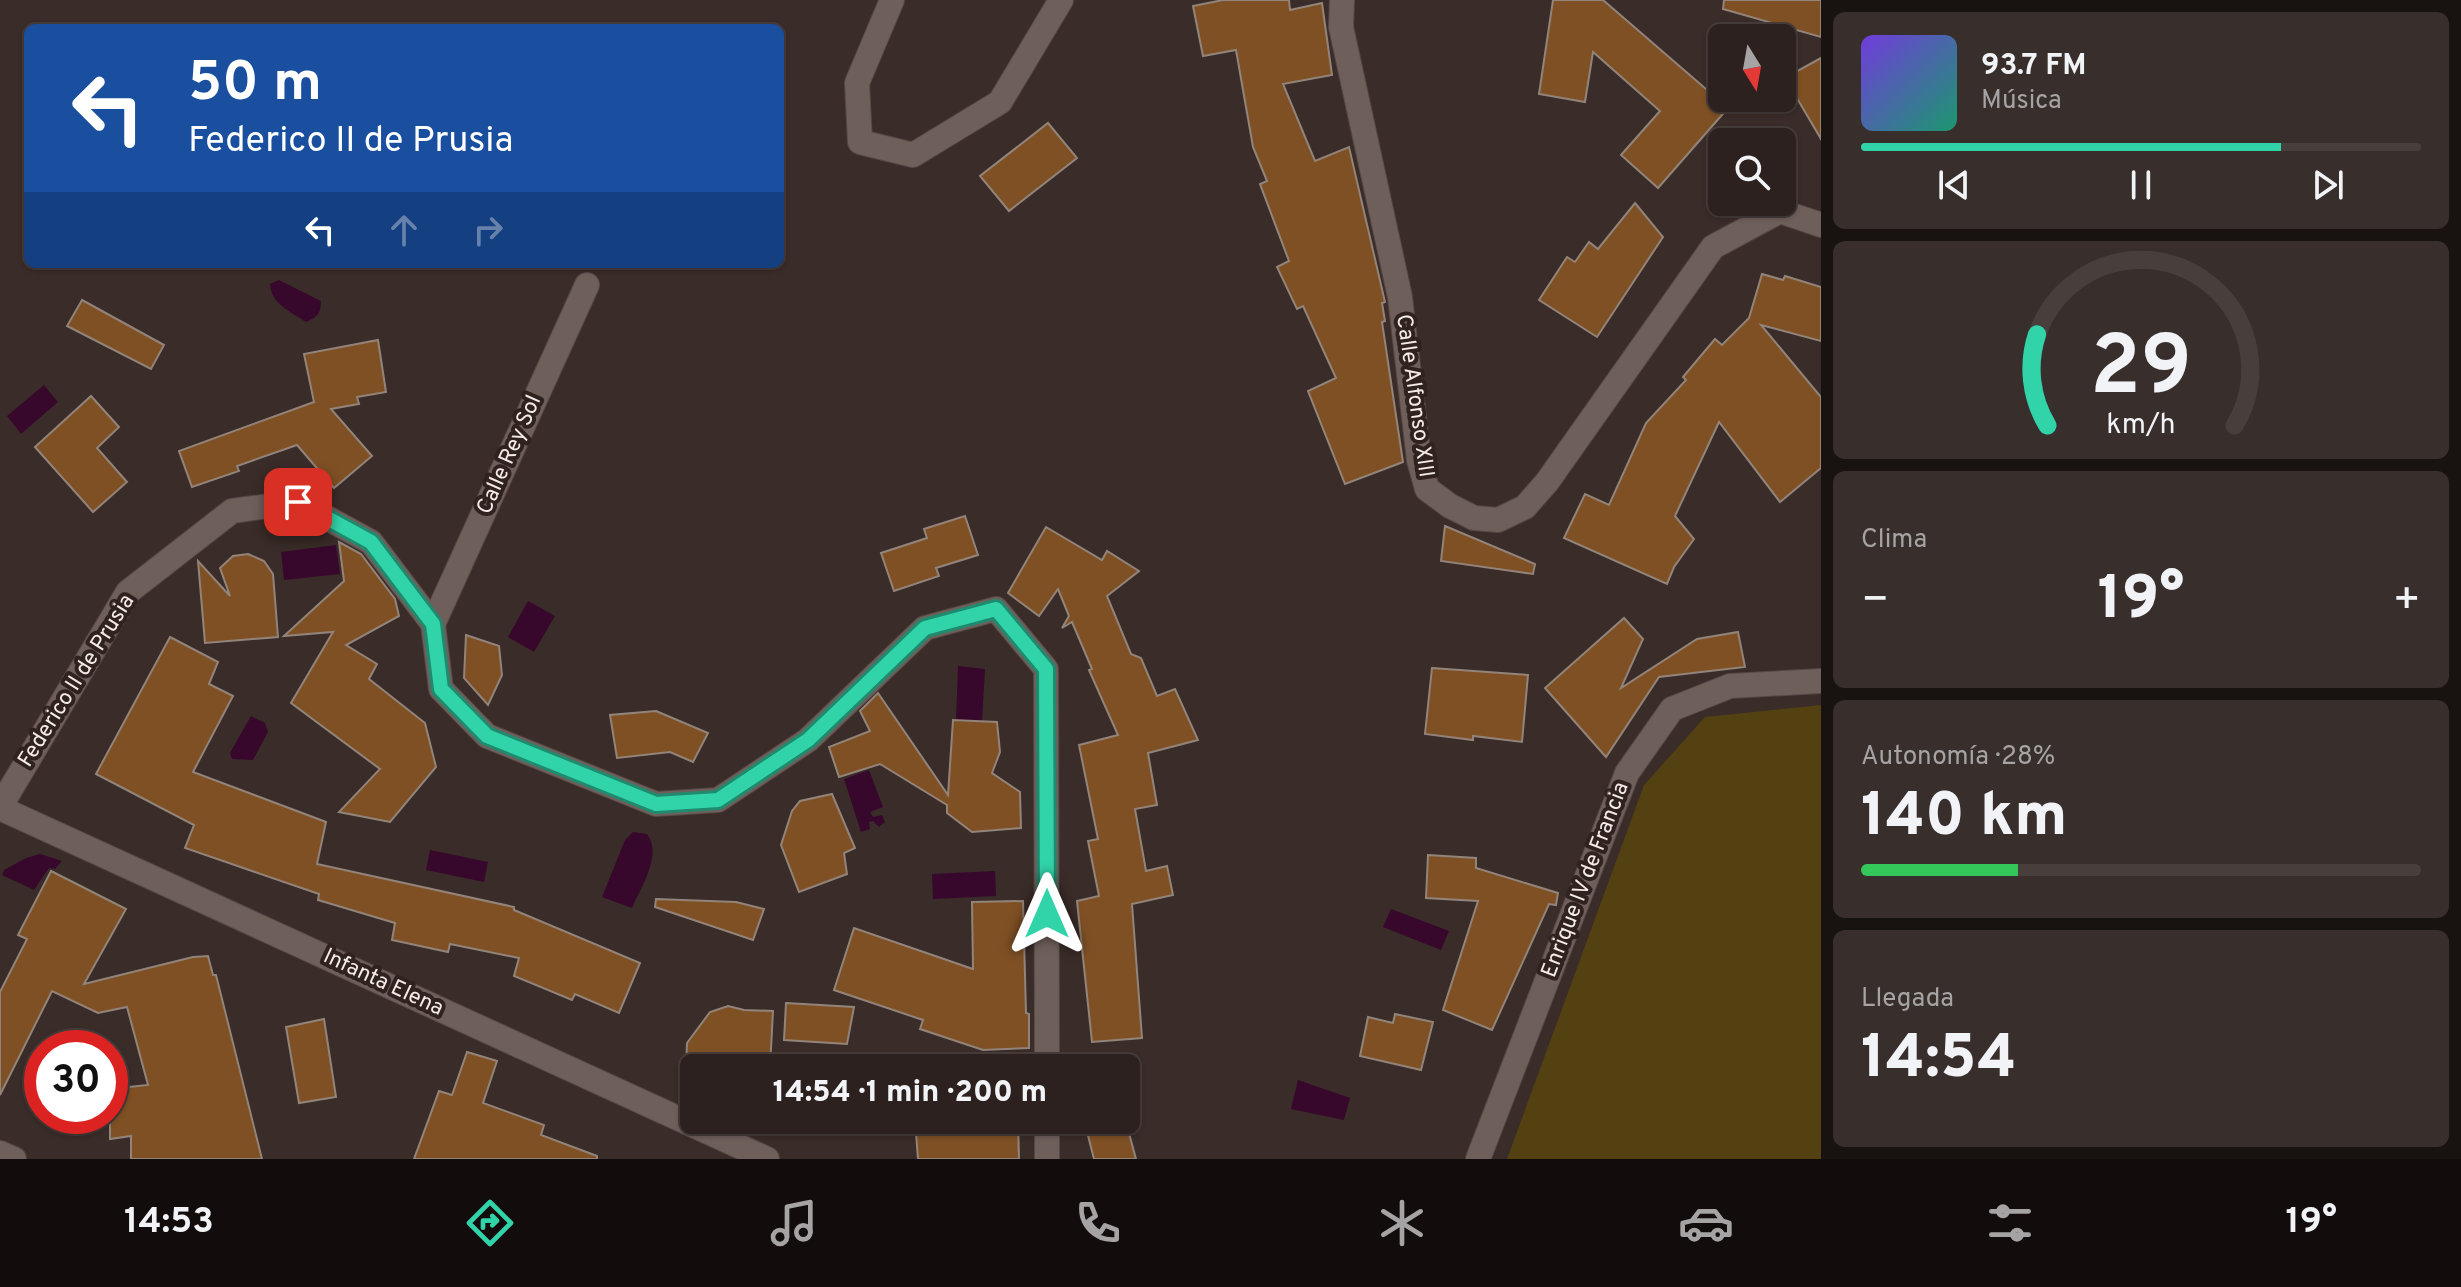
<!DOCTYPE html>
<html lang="es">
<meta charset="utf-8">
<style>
body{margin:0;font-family:Overpass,sans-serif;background:#382e2b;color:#f1f3f6;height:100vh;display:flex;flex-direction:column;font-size:30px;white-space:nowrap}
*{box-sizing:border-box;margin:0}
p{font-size:26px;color:#a6a3a4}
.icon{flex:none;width:44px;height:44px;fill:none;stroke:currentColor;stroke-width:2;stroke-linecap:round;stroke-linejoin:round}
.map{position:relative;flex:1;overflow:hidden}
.sheet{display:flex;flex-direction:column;gap:12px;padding:12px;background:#181210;width:640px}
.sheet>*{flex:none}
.banner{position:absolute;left:24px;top:24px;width:760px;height:244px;border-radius:12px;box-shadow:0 2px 6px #0004,0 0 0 2px #483e3c;background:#1a4fa0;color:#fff;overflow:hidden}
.needle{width:52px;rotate:169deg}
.tools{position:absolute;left:1708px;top:24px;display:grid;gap:16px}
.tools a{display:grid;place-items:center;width:88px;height:88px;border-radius:12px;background:#2c211e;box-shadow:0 2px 6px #0004,0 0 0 2px #483e3c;font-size:40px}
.speed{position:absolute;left:24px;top:1030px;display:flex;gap:16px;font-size:40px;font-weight:700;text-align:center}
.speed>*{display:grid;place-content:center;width:104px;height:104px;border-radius:50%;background:#2c211e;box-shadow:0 2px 6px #0004,0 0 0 2px #483e3c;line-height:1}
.speed .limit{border:12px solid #d22;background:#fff;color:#111}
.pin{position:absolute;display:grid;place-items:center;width:68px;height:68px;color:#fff;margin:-34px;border-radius:16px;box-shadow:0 4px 12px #0006}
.me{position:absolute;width:88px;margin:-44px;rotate:0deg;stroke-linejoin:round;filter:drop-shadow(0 0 6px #0008)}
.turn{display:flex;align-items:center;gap:28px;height:168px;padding:0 32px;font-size:36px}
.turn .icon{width:104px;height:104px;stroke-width:2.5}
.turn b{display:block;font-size:56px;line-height:68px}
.lanes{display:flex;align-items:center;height:76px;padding:0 32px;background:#0003;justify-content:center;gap:40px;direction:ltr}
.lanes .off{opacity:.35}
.big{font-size:60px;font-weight:800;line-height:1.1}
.sheet .tile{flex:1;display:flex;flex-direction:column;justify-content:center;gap:12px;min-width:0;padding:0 28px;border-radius:12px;background:#382e2b}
.sheet .dial{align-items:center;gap:0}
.dial svg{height:208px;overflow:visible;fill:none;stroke:#483e3c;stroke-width:7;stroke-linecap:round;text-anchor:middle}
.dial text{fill:#f1f3f6;stroke:none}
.song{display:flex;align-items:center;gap:24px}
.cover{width:96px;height:96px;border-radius:12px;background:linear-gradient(135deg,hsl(260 70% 55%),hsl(160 70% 35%))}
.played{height:8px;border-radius:4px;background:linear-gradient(90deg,#31d4a9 75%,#483e3c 75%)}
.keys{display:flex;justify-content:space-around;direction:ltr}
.heat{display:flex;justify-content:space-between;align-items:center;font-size:44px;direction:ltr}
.charge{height:12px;border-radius:6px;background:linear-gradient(90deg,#34c759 28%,#483e3c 0)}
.trip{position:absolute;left:680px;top:1054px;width:460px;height:80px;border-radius:12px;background:#2c211e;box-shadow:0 2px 6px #0004,0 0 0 2px #483e3c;font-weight:800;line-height:80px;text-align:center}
.dock{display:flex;height:128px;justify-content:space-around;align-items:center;background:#120d0c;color:#a6a3a4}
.dock .icon{width:56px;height:56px}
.dock .on{color:#31d4a9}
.dock b{font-size:36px;color:#f1f3f6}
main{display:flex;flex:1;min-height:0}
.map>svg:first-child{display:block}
.green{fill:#534111}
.water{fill:#37082c}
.building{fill:#7f5024;stroke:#92847a;stroke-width:2}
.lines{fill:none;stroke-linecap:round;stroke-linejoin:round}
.street-casing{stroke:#544845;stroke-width:26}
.street{stroke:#6f5f5b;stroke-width:24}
.route-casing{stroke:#208a6e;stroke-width:20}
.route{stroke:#31d4a9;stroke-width:14}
.labels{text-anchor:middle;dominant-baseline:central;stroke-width:8;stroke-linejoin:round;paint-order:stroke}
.street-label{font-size:22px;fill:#f5ebe8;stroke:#30221e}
</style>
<main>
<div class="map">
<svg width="1821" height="1159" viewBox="0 0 1821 1159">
<rect width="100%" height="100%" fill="#3a2c28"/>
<polygon class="green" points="1821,705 1821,1159 1507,1159 1644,785 1705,717"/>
<g class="water">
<path d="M 279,280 L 321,301 C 321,314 317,317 306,322 C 291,312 271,304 270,284 Z"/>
<polygon points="44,385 58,402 21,434 7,416"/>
<polygon points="336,545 340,574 284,580 281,552"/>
<polygon points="528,601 555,616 534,652 508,637"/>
<polygon points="958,666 985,669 982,721 956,721"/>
<polygon points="251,716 265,723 268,732 253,760 232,759 230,753"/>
<polygon points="869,770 883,807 870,812 873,817 882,815 885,822 879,827 873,821 869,822 870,829 861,832 844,779"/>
<path d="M 633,832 L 647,834 C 663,854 641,887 632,908 L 602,897 L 625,840 Z"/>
<polygon points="430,850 488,862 484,882 426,870"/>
<polygon points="40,854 62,861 55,869 49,868 34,890 2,875 4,870 26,858"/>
<polygon points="995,871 996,896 933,899 932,874"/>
<polygon points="1391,909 1449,931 1441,950 1383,927"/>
<polygon points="1298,1080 1350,1098 1344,1120 1291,1109"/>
</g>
<g class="building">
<polygon points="1223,0 1289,0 1290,10 1322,3 1332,75 1283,84 1315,161 1349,147 1385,302 1382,303 1385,321 1382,322 1403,462 1345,484 1308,391 1336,378 1303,306 1297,309 1277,267 1289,261 1260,184 1267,181 1253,147 1236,50 1203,56 1193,6"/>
<polygon points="1553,0 1603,0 1728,108 1658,188 1621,155 1660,111 1593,52 1585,102 1539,94"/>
<polygon points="1724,0 1821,0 1821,37 1723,9"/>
<polygon points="1821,58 1821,139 1785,78"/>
<polygon points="1048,123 1077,158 1009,211 980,176"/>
<polygon points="1635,203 1663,237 1597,337 1539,300 1567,257 1575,262 1589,242 1598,249"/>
<polygon points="1762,274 1783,280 1785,276 1821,287 1821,341 1761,325 1821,397 1821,468 1780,502 1719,422 1675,516 1694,539 1674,567 1667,584 1564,538 1585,494 1609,505 1646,423 1686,380 1683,377 1715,339 1722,345 1749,318"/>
<polygon points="82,300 164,345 151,369 67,326"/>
<polygon points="378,340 386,392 357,397 359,404 331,409 372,456 334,488 297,445 237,466 239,471 192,487 179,451 314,402 304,354"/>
<polygon points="91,396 119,427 97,448 127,482 93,512 35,447"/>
<polygon points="965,516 978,555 936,568 939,576 894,591 881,553 927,538 924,529"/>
<polygon points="1445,526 1535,564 1533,574 1441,561"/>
<polygon points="1046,527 1102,560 1107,551 1139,571 1107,596 1131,654 1141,658 1157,696 1175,689 1198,740 1148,753 1157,805 1135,809 1146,871 1167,866 1173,895 1132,904 1142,1038 1092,1042 1077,901 1099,896 1088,841 1098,839 1079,745 1118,735 1089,670 1092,669 1072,622 1062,628 1069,616 1058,589 1039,616 1008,593"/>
<polygon points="339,542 361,554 395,599 399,616 346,645 377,664 369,679 425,723 436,767 390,822 339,812 380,769 291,703 333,632 284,636 344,581"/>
<polygon points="248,554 264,561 273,574 278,637 205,643 198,561 230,596 220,568 233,556"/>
<polygon points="1624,618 1643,639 1621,688 1697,639 1738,632 1745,667 1659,677 1606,757 1545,688"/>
<polygon points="466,635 499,646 502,675 488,705 464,678"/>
<polygon points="170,637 218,662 209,684 233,696 193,772 326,822 317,864 514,907 514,910 640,963 619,1013 575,994 572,1000 514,976 519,958 450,944 448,952 392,940 395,923 318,900 319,894 185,848 194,825 96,774"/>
<polygon points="1432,668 1528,675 1522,742 1473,736 1473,740 1425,734"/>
<polygon points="878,693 948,795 953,720 997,722 1000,752 992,773 1020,792 1021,828 972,832 947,813 947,805 880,764 839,777 829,747 870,731 860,711"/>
<polygon points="656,711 708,733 693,762 670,752 617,758 610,715"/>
<polygon points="832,794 855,848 844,853 847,874 799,892 781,845 792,811 800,801"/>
<polygon points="1428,855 1476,858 1476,868 1558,893 1556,905 1549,904 1492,1030 1443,1010 1478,901 1426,898"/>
<polygon points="51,871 126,909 84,984 193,957 208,956 213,975 216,975 262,1159 131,1159 131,1136 110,1139 110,1089 148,1085 127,1007 98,1013 52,991 0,1095 0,992 27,939 18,935"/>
<polygon points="656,899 736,902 764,909 753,940 655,907"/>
<polygon points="1023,901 1026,1013 1029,1014 1029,1048 983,1050 920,1029 923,1020 834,990 854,928 973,969 972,902"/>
<polygon points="786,1003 854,1007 847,1044 784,1040"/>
<polygon points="728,1006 744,1010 773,1011 770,1068 686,1068 687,1043 710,1012"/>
<polygon points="1395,1014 1433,1022 1421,1070 1360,1056 1368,1017 1393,1023"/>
<polygon points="324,1019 336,1097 299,1103 286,1027"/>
<polygon points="467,1052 497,1061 483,1103 544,1125 541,1135 597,1156 597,1159 414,1159 439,1091 452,1095"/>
<polygon points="1118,1060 1120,1068 1070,1068 1069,1064"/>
<polygon points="1126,1092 1134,1124 1127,1126 1136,1159 1094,1159 1084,1120 1126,1120"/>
<polygon points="915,1120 1018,1120 1019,1159 918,1159"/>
</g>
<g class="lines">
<g class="street-casing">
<g id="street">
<polyline points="892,0 857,83 860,142 913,155 1000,102 1061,0"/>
<polyline points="1342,0 1341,27 1400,297 1419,460 1427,489 1450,506 1474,518 1498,520 1525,507 1547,482 1713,247 1780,211 1821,225"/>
<polyline points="433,624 587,285"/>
<polyline points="0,807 128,592 232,511 298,502 371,542 433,624 441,689 487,736 656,804 718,800 808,740 925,628 996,609 1046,669 1047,1068"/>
<polyline points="0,808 767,1159"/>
<polyline points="1047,1120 1047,1159"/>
<polyline points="0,1153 14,1159"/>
<polyline points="1478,1159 1627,773 1672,709 1730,686 1821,681"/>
</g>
</g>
<use href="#street" class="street"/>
</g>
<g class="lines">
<g class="route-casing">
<polyline id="route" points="298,502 371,542 433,624 441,689 487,736 656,804 718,800 808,740 925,628 996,609 1046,669 1047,914"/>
</g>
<use href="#route" class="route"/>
</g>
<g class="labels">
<g class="street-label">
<text transform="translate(1414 396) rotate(82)">Calle Alfonso XIII</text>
<text transform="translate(510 455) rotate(-66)">Calle Rey Sol</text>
<text transform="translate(77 681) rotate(-58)">Federico II de Prusia</text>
<text transform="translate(1586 880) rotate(-69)">Enrique IV de Francia</text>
<text transform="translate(383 983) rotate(25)">Infanta Elena</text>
</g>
</g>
</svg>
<div class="tools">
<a><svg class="needle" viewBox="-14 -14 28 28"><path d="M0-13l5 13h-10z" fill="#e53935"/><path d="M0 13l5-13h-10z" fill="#a6a3a4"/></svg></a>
<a><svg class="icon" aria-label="search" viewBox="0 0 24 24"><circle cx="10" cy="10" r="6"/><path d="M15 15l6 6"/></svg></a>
</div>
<div class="speed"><div class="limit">30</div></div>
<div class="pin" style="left:298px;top:502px;background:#d93025"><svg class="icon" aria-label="arrive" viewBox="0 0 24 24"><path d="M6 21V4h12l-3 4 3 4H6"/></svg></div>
<svg class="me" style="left:1047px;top:914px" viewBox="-20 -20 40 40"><path d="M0-17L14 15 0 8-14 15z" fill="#31d4a9" stroke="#fff" stroke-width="4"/></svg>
<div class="trip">14:54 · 1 min · 200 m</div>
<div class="banner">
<div class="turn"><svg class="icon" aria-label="left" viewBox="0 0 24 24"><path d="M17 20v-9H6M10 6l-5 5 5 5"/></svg><div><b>50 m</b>Federico II de Prusia</div></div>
<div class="lanes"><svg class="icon" aria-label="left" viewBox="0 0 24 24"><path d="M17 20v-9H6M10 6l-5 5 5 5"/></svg><svg class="icon off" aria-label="ahead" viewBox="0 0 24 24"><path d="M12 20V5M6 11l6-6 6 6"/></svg><svg class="icon off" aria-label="right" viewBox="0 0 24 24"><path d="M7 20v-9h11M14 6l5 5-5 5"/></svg></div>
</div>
</div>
<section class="sheet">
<div class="tile">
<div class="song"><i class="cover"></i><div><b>93.7 FM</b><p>Música</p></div></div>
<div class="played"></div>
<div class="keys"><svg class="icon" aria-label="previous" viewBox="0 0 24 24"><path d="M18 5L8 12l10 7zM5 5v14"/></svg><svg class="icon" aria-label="pause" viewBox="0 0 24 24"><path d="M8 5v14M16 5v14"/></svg><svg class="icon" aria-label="next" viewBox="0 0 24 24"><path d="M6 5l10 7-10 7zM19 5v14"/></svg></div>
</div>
<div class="tile dial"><svg viewBox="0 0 100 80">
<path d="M14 69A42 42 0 1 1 86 69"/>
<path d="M14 69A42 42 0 0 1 10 34" stroke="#31d4a9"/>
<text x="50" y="56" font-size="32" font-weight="700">29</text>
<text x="50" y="72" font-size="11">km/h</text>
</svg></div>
<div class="tile"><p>Clima</p>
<div class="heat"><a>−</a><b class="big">19°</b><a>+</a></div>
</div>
<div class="tile"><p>Autonomía · 28%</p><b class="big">140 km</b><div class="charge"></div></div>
<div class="tile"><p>Llegada</p><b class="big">14:54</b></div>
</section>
</main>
<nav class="dock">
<b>14:53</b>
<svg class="icon on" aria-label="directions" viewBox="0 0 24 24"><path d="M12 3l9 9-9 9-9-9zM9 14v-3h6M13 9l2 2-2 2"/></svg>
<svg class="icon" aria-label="music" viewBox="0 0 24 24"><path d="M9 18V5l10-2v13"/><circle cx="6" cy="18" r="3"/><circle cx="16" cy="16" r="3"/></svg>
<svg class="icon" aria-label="phone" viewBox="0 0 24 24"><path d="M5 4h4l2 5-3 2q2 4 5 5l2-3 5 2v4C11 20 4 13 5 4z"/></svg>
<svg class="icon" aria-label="climate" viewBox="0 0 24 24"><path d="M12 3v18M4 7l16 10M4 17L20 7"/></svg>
<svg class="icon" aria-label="car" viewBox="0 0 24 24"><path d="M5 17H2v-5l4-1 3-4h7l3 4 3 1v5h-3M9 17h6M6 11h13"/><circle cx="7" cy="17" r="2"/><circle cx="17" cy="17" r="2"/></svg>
<svg class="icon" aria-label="filters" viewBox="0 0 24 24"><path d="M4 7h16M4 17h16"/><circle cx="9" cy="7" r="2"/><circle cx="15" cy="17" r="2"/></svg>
<b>19°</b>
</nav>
